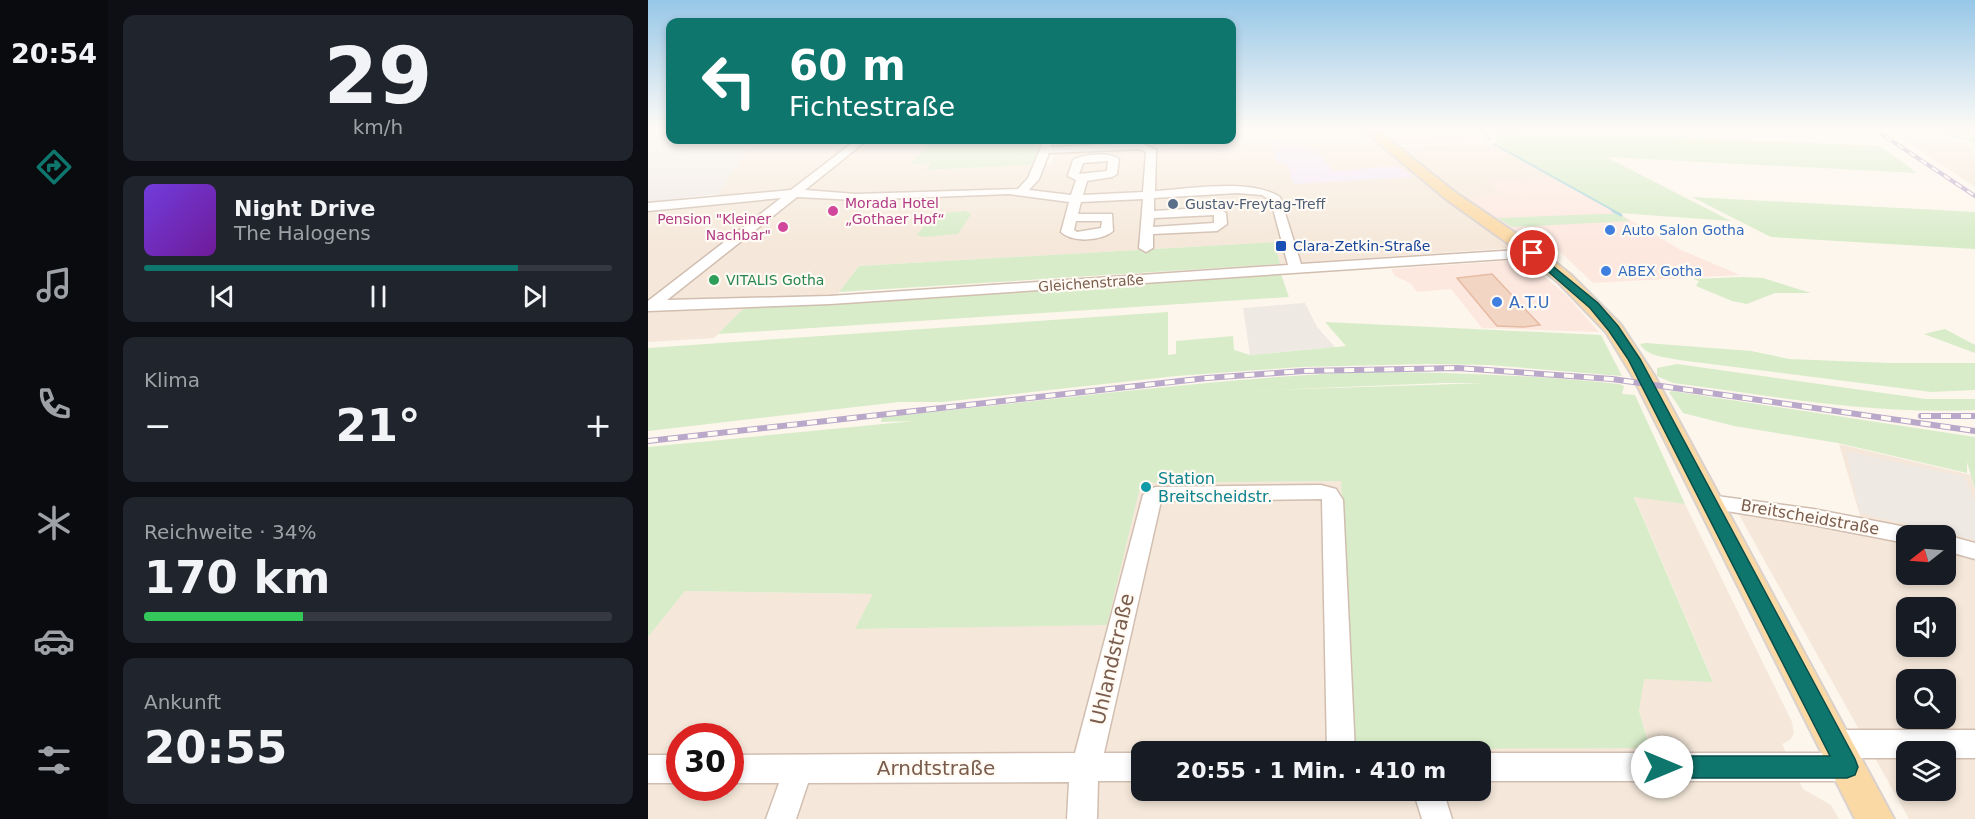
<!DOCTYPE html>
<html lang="de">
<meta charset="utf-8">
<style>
body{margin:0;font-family:"DejaVu Sans",sans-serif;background:#20242c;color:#f1f3f6;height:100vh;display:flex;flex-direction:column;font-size:22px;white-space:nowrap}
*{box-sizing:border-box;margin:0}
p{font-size:20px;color:#9ea1a6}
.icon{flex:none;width:33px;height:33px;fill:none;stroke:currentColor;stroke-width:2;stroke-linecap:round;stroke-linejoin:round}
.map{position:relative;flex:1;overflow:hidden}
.panel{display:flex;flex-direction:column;gap:15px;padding:15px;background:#0d0f14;width:540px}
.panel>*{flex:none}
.guide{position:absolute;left:18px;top:18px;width:570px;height:126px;border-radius:12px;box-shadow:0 3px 9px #0003;background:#0f766e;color:#fff;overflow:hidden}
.needle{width:39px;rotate:253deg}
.buttons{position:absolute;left:1248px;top:525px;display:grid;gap:12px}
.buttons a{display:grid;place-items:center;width:60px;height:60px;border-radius:12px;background:#171b24;box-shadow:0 3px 9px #0003;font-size:30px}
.speed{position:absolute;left:18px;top:723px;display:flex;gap:12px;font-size:30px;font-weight:700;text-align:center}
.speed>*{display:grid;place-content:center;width:78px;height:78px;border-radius:50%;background:#171b24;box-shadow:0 3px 9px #0003;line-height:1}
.speed .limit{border:9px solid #d22;background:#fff;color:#111}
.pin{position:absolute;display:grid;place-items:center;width:51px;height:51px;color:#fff;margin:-26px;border:3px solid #fff;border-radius:50%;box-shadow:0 2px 6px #0007}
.me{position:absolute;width:66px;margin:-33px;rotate:90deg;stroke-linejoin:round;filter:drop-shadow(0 0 4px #0008)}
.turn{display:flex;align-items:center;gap:21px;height:126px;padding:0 24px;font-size:27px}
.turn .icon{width:78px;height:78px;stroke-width:2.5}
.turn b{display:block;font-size:42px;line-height:51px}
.big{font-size:45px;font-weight:700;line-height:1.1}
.panel .card{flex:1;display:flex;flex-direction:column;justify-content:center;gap:9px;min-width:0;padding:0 21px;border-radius:12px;background:#20242c}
.panel .dial{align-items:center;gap:0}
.dial b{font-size:78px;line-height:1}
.song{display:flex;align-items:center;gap:18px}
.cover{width:72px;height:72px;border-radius:9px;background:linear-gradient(135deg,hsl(260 70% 55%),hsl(280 70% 35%))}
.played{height:6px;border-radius:3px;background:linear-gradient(90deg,#0f766e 80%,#363941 80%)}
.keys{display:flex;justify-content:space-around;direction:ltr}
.heat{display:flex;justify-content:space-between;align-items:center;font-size:33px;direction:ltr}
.charge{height:9px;border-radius:4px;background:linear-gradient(90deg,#34c759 34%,#363941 0)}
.trip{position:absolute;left:483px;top:741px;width:360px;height:60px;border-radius:12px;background:#171b24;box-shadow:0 3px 9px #0003;font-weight:700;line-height:60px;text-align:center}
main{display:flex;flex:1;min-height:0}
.tabs{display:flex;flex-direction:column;width:108px;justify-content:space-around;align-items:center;background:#090b0e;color:#9ea1a6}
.tabs .icon{width:42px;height:42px}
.tabs .selected{color:#0f766e}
.tabs b{font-size:27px;color:#f1f3f6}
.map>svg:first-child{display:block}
.residential{fill:#f5e8da;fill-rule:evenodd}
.commercial{fill:#fde8e0}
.industrial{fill:#efe9e4}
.education{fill:#f3e8fa}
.green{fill:#d8ecc9;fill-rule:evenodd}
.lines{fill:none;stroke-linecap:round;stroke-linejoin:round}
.stream-far1{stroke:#a5d3da;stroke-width:2}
.stream{stroke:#a5d3da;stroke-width:3}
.building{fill:#f3d5c3;stroke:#e6bba3;stroke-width:1.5}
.minor-casing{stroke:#d1beb0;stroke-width:3}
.major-casing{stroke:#dad1cd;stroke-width:4}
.minor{fill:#fff;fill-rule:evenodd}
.major{fill:#fbd9a5;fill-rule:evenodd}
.rail-far1-casing{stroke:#b9a8c9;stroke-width:4}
.rail-casing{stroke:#b9a8c9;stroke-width:6}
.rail-far1{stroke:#fffaf3;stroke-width:2;stroke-dasharray:7;stroke-linecap:butt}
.rail{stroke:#fffaf3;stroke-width:4;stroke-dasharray:10;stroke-linecap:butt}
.route{fill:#0f766e;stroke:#0a4d48;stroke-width:1.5}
.service-dot{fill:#5c6f8a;stroke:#fffaf3;stroke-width:2}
.hotel-dot{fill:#d1479c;stroke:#fffaf3;stroke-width:2}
.shop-dot{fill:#3f7fe0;stroke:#fffaf3;stroke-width:2}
.transit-dot{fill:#1a4fb4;stroke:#fffaf3;stroke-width:2}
.leisure-dot{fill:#2e9e5b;stroke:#fffaf3;stroke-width:2}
.culture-dot{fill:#0f9aa8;stroke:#fffaf3;stroke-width:2}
.labels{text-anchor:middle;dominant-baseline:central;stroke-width:4.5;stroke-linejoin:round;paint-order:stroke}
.far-hotel-label{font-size:14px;fill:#b23c85;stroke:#fffaf3;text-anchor:start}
.far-service-label{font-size:14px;fill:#4e5e75;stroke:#fffaf3;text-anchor:start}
.far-shop-label{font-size:14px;fill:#366cbe;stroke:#fffaf3;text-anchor:start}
.far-transit-label{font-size:14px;fill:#164399;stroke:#fffaf3;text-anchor:start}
.far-leisure-label{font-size:14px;fill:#27864d;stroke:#fffaf3;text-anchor:start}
.far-street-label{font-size:14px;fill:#7a5c4d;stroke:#fffaf3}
.shop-label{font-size:16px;fill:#366cbe;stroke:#fffaf3;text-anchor:start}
.culture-label{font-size:16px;fill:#0d838f;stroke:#fffaf3;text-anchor:start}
.street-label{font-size:16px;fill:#7a5c4d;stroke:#fffaf3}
.near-street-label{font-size:20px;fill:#7a5c4d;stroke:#fffaf3}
</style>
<main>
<nav class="tabs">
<b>20:54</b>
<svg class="icon selected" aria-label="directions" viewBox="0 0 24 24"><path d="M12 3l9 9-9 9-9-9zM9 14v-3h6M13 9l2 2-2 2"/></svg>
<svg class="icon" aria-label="music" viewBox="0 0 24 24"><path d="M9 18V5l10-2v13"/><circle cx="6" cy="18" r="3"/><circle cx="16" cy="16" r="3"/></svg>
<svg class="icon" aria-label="phone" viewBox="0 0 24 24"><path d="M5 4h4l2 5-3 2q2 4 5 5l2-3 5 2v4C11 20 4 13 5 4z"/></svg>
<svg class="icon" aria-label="climate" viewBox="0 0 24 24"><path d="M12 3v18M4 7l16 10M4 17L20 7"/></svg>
<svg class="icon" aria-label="car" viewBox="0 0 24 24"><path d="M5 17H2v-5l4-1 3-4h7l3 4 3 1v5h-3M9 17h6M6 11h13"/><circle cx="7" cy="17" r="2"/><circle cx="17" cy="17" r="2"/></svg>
<svg class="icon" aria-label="filters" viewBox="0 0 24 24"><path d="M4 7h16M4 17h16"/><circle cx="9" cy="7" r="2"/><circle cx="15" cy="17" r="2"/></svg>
</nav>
<section class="panel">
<div class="card dial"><b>29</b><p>km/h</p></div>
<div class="card">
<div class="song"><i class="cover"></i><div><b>Night Drive</b><p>The Halogens</p></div></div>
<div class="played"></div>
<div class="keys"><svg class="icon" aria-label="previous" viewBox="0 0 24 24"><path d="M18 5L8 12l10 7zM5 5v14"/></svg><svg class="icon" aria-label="pause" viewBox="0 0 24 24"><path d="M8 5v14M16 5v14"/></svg><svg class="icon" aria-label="next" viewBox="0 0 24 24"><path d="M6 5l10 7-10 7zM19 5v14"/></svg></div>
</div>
<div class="card"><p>Klima</p>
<div class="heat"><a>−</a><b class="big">21°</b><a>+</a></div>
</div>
<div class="card"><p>Reichweite · 34%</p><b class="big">170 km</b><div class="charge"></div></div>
<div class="card"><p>Ankunft</p><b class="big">20:55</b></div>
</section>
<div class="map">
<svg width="1327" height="819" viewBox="0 0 1327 819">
<rect width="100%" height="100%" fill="#fdf6ec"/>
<g class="residential">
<polygon points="1240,129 1316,143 1327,152 1327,187"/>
<polygon points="717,134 734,148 849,143 869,157 966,210 826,220 863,248 632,264 627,242 211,266 184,302 97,307 66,338 0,342 0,210 64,203 105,140 284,140 264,164 284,163 279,170 404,164 408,151"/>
<path d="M 1191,444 L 1323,475 L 1327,489 L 1327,819 L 1261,819 L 1090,513 L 1217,533 ZM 1258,536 L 1298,536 L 1298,574 L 1258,574 ZM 1258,608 L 1298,608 L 1298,646 L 1258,646 ZM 1258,680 L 1298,680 L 1298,718 L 1258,718 ZM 1258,752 L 1298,752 L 1298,790 L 1258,790 Z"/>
<path d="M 693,481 L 707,744 L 1002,747 L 991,711 L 995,679 L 1065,681 L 986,496 L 1037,504 L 1144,722 L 1146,734 L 1142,740 L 1134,744 L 1155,789 L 1183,805 L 1191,819 L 0,819 L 0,637 L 37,591 L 226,594 L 208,629 L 310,627 L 493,483 ZM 32,736 L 82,736 L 82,788 L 32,788 ZM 494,752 L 832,752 L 832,790 L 494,790 Z"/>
</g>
<g class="commercial">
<polygon points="725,129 834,129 843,140 745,146"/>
<polygon points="902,178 966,210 1031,249 1092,275 945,283 906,246 885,246 844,219 850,218 842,216 814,199 853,194 837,181"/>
<polygon points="857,261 876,264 894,274 921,298 951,332 834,328 803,289 769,292 762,283 747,276 743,269"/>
</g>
<g class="industrial">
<polygon points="0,129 22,129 22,140 105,140 70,194 0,202"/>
<polygon points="657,303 669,327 687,347 602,355 595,308"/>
<polygon points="1198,451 1317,477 1327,502 1327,540 1212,513"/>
</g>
<polygon class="education" points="622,139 630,139 633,147 656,146 659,150 668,149 685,171 750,166 765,177 646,184 638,163 629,163"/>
<g class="green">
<polygon points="840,129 1232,146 1269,173 958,157 1083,221 971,213 869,157 849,143"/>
<polygon points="1263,129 1327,129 1327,145 1320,141"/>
<polygon points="284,140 395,140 383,165 278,170 283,163 263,164"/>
<polygon points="448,140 539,140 545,142 504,146 406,147 408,143"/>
<polygon points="1044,197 1327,212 1327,249 1123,237"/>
<polygon points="317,211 323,214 310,234 276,237 269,235 285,214"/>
<polygon points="951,214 971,214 982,221 864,227 850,218"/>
<polygon points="627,242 632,264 191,292 211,266"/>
<polygon points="633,274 641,297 70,334 97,307"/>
<polygon points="1094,277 1115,278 1163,293 1127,293 1099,304 1084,301 1048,286 1051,281 1045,279"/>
<polygon points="520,312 520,355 528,354 528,341 585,336 586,350 602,355 698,346 677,322 953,335 974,376 841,365 779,364 652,367 528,376 295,402 251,402 0,431 0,348"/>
<polygon points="1297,329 1327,345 1327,353 1276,334"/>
<path d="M 998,343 L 1103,351 L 1141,359 L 1241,363 L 1327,363 L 1327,390 L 1283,392 L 1031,360 C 1018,357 999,357 992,344 Z"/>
<path d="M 1029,364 L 1278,399 L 1327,399 L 1327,410 C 1226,415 1125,396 1025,383 L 1009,376 L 1009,368 Z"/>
<path d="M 714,372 C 800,372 885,375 971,384 L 976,386 L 974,394 L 987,395 L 1037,504 L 986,497 L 1065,682 L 996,679 L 991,711 L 1002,748 L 714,749 L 707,744 L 693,481 L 493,483 L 459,625 L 207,629 L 225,594 L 37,591 L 0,637 L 0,447 L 266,421 L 233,422 L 234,417 C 394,402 553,379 714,372 ZM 794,383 L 838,383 L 594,391 Z"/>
<polygon points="1024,391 1327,437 1327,489 1319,462 1319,473 1190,443 1086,426 1035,413 1021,392"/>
</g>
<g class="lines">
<g class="stream-far1">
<polyline points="833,129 842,140"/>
<polyline points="846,144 968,212"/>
</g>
<polyline class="stream" points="965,211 973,215"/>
</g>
<polygon class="building" points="844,274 892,325 875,327 849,326 809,278"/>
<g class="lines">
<g class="minor-casing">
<g id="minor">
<path d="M 208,140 L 219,140 L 157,190 L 208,194 L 370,189 L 380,178 L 396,140 L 406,140 L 403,147 L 493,143 L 508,150 L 507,191 C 542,189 602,178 632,197 L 653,264 L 885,249 L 892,253 L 885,257 L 182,304 L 0,311 L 0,301 L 133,198 L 0,211 L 0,203 L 143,190 ZM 492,149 L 498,152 L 495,192 L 435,195 L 439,181 L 464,177 L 469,174 L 471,159 C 461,152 436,154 425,160 L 420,176 L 428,180 L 423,195 L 381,190 L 391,179 L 401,153 ZM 460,161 L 459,171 L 431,174 L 435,163 ZM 589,193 L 614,195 L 623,201 L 640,265 L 182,296 L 19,300 L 149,197 L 208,200 L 361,194 L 421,202 L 413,232 C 424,243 454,241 465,231 L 464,214 L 430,214 L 433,202 L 495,199 L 491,248 L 498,252 L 505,248 L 505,234 L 569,231 L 579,224 L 578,213 L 568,207 L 506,211 L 506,198 ZM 566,215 L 566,223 L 505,227 L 506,218 ZM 428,221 L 454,221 L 453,228 L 429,232 L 426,230 Z"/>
<polygon points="673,485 688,489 695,500 707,752 679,752 674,499 513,501 456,753 494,753 494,781 450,781 449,819 419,819 421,782 160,783 148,819 118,819 131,783 82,783 82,755 427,753 495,495 501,489 508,487"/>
<polygon points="1061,495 1165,509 1263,528 1271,530 1274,536 1258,536 1258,543 1165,525 1054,507 1051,502 1054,497"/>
<polygon points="1298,535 1327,543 1327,559 1298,551 1298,536 1295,536"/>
<polygon points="1187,730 1327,730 1327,758 1298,758 1298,752 1258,752 1258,758 1209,758 1213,767 1209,777 1199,781 832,781 832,753 1177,753 1173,744 1177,734"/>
<rect x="0" y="755" width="32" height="28"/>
<polygon points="765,790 795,790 804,819 774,819"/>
</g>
</g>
<g class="major-casing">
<polygon id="major" points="714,129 728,129 808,193 891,249 923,275 973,325 1006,375 1246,819 1207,819 984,375 958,332 911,283 879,257 798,199"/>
</g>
<use href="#minor" class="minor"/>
<use href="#major" class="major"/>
<g class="rail-far1-casing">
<polyline id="rail-far1" points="1226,129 1327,196"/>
</g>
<g class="rail-casing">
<g id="rail">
<polyline points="1273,416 1327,416"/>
<polyline points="0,441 559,378 655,371 810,368 964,379 1327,431"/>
</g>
</g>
<use href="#rail-far1" class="rail-far1"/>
<use href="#rail" class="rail"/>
</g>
<linearGradient id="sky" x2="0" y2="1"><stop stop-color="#97c7e8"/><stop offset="0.53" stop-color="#fefbf6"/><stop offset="1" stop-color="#fefbf6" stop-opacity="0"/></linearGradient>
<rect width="1327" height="244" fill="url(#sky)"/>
<polygon class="route" points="885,250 950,303 970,326 992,359 1207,759 1210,767 1207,775 1199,778 1014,778 1006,774 1003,767 1006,759 1014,756 1182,756 980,359 961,331 942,308 881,255 881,251"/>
<circle class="service-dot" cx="525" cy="204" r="6"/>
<g class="hotel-dot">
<circle cx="185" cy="211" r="6"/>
<circle cx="135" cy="227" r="6"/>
</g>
<g class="shop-dot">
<circle cx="962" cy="230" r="6"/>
<circle cx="958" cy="271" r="6"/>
<circle cx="849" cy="302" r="6"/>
</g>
<rect class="transit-dot" x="627" y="240" width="12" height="12" rx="3"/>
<circle class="leisure-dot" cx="66" cy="280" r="6"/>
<circle class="culture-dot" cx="498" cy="487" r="6"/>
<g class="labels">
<g class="far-hotel-label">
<text x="197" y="203">Morada Hotel<tspan x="197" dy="16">„Gothaer Hof“</tspan></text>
<text x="123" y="219" text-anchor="end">Pension "Kleiner<tspan x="123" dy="16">Nachbar"</tspan></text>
</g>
<g class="far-service-label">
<text x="537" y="204">Gustav-Freytag-Treff</text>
</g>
<g class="far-shop-label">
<text x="974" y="230">Auto Salon Gotha</text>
<text x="970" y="271">ABEX Gotha</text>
</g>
<g class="far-transit-label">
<text x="645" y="246">Clara-Zetkin-Straße</text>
</g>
<g class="far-leisure-label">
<text x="78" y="280">VITALIS Gotha</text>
</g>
<g class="far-street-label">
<text transform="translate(443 283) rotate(-4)">Gleichenstraße</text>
</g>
<g class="shop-label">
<text x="861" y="302">A.T.U</text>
</g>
<g class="culture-label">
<text x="510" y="478">Station<tspan x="510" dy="18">Breitscheidstr.</tspan></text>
</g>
<g class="street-label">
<text transform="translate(1162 517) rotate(10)">Breitscheidstraße</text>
</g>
<g class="near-street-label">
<text transform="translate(464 659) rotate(-77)">Uhlandstraße</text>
<text x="288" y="768">Arndtstraße</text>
</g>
</g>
</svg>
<div class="buttons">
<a><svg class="needle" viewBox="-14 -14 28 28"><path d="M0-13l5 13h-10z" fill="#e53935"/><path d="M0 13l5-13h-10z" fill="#9ea1a6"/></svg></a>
<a><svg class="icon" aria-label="sound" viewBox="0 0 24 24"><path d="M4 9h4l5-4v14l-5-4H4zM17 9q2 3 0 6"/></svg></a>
<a><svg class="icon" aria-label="search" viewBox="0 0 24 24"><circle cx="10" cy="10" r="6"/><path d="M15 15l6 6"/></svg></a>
<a><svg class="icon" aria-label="layers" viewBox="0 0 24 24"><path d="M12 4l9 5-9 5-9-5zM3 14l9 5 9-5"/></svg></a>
</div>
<div class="speed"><div class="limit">30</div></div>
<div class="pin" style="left:885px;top:253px;background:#d93025"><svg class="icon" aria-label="arrive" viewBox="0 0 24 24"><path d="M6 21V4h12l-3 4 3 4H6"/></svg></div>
<svg class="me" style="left:1014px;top:767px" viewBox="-20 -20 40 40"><circle r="19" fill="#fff"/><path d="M0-13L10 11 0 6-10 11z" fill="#0f766e"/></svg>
<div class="trip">20:55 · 1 Min. · 410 m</div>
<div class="guide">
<div class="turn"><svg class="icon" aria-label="left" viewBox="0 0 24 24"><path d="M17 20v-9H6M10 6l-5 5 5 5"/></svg><div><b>60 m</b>Fichtestraße</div></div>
</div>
</div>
</main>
